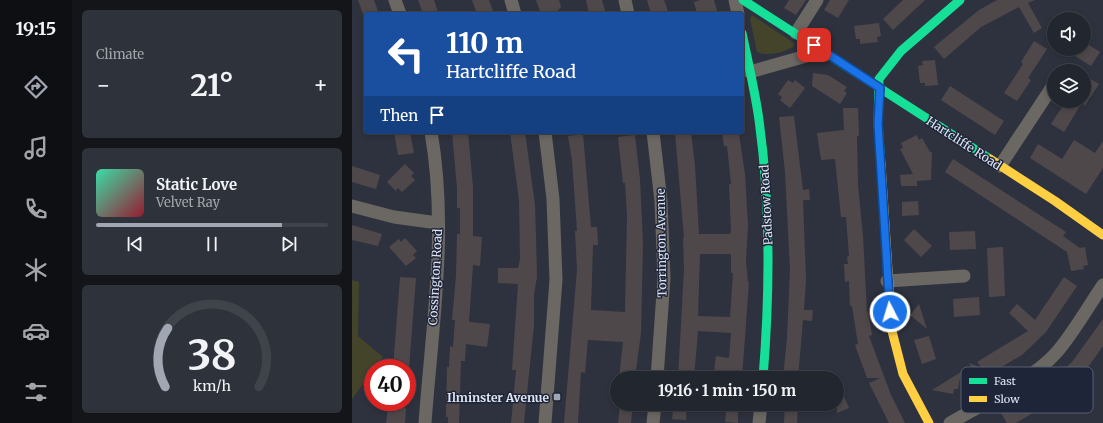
<!DOCTYPE html>
<meta charset="utf-8">
<style>
body{margin:0;font-family:Merriweather,serif;background:#2e323a;color:#f1f3f6;height:100vh;display:flex;flex-direction:column;font-size:15px;white-space:nowrap}
*{box-sizing:border-box;margin:0}
p{font-size:13px;color:#a2a5aa}
.icon{flex:none;width:22px;height:22px;fill:none;stroke:currentColor;stroke-width:2;stroke-linecap:round;stroke-linejoin:round}
.map{position:relative;flex:1;overflow:hidden}
.panel{display:flex;flex-direction:column;gap:10px;padding:10px;background:#131519;width:280px}
.panel>*{flex:none}
.top-card{position:absolute;left:12px;top:12px;width:380px;height:122px;border-radius:4px;box-shadow:0 2px 6px #0003,0 0 0 1px #3f434a;background:#1a4fa0;color:#fff;overflow:hidden}
.buttons{position:absolute;left:695px;top:12px;display:grid;gap:8px}
.buttons a{display:grid;place-items:center;width:44px;height:44px;border-radius:50%;background:#22262e;box-shadow:0 2px 6px #0003,0 0 0 1px #3f434a;font-size:20px}
.speed{position:absolute;left:12px;top:359px;display:flex;gap:8px;font-size:20px;font-weight:700;text-align:center}
.speed>*{display:grid;place-content:center;width:52px;height:52px;border-radius:50%;background:#22262e;box-shadow:0 2px 6px #0003,0 0 0 1px #3f434a;line-height:1}
.speed .limit{border:6px solid #d22;background:#fff;color:#111}
.pin{position:absolute;display:grid;place-items:center;width:34px;height:34px;color:#fff;margin:-17px;border-radius:8px;box-shadow:0 2px 6px #0006}
.me{position:absolute;width:44px;margin:-22px;rotate:355deg;stroke-linejoin:round;filter:drop-shadow(0 0 3px #0008)}
.turn{display:flex;align-items:center;gap:14px;height:84px;padding:0 16px;font-size:18px}
.turn .icon{width:52px;height:52px;stroke-width:2.5}
.turn b{display:block;font-size:28px;line-height:34px}
.then{display:flex;align-items:center;height:38px;padding:0 16px;background:#0003;gap:8px;font-size:15px}
.big{font-size:30px;font-weight:700;line-height:1.1}
.panel .widget{flex:1;display:flex;flex-direction:column;justify-content:center;gap:6px;min-width:0;padding:0 14px;border-radius:6px;background:#2e323a}
.panel .dial{align-items:center;gap:0}
.dial svg{height:104px;overflow:visible;fill:none;stroke:#3f434a;stroke-width:7;stroke-linecap:round;text-anchor:middle}
.dial text{fill:#f1f3f6;stroke:none}
.song{display:flex;align-items:center;gap:12px}
.cover{width:48px;height:48px;border-radius:6px;background:linear-gradient(135deg,hsl(160 70% 55%),hsl(350 70% 35%))}
.played{height:4px;border-radius:2px;background:linear-gradient(90deg,#a1a6b3 80%,#3f434a 80%)}
.keys{display:flex;justify-content:space-around;direction:ltr}
.heat{display:flex;justify-content:space-between;align-items:center;font-size:22px;direction:ltr}
.trip{position:absolute;left:258px;top:371px;width:234px;height:40px;border-radius:20px;background:#22262e;box-shadow:0 2px 6px #0003,0 0 0 1px #3f434a;font-weight:700;line-height:40px;text-align:center}
main{display:flex;flex:1;min-height:0}
.tabs{display:flex;flex-direction:column;width:72px;justify-content:space-around;align-items:center;background:#0e0f12;color:#a2a5aa}
.tabs .icon{width:28px;height:28px}
.tabs .on{color:#a1a6b3}
.tabs b{font-size:18px;color:#f1f3f6}
.map>svg:first-child{display:block}
.green{fill:#43442a}
.building{fill:#4f484a;fill-rule:evenodd}
.lines{fill:none;stroke-linecap:round;stroke-linejoin:round}
.street{stroke:#6b6763;stroke-width:13}
.fast{stroke:#16e098;stroke-width:9}
.slow{stroke:#ffcf43;stroke-width:9}
.route-casing{stroke:#114b97;stroke-width:10}
.route{stroke:#1a73e8;stroke-width:7}
.poi-dot{fill:#a1a6b3;stroke:#1e2539;stroke-width:1.5}
.labels{text-anchor:middle;dominant-baseline:central;stroke-width:3;stroke-linejoin:round;paint-order:stroke}
.street-label{font-size:12px;fill:#dfe4f2;stroke:#1e2539}
.poi-label{font-size:12px;font-weight:bold;fill:#dfe4f2;stroke:#1e2539;text-anchor:end}
.key{fill:#1e2539;stroke:#585e70;stroke-width:1}
.key-label{font-size:11px;fill:#dfe4f2}
</style>
<main>
<nav class="tabs">
<b>19:15</b>
<svg class="icon on" aria-label="directions" viewBox="0 0 24 24"><path d="M12 3l9 9-9 9-9-9zM9 14v-3h6M13 9l2 2-2 2"/></svg>
<svg class="icon" aria-label="music" viewBox="0 0 24 24"><path d="M9 18V5l10-2v13"/><circle cx="6" cy="18" r="3"/><circle cx="16" cy="16" r="3"/></svg>
<svg class="icon" aria-label="phone" viewBox="0 0 24 24"><path d="M5 4h4l2 5-3 2q2 4 5 5l2-3 5 2v4C11 20 4 13 5 4z"/></svg>
<svg class="icon" aria-label="climate" viewBox="0 0 24 24"><path d="M12 3v18M4 7l16 10M4 17L20 7"/></svg>
<svg class="icon" aria-label="car" viewBox="0 0 24 24"><path d="M5 17H2v-5l4-1 3-4h7l3 4 3 1v5h-3M9 17h6M6 11h13"/><circle cx="7" cy="17" r="2"/><circle cx="17" cy="17" r="2"/></svg>
<svg class="icon" aria-label="filters" viewBox="0 0 24 24"><path d="M4 7h16M4 17h16"/><circle cx="9" cy="7" r="2"/><circle cx="15" cy="17" r="2"/></svg>
</nav>
<section class="panel">
<div class="widget"><p>Climate</p>
<div class="heat"><a>−</a><b class="big">21°</b><a>+</a></div>
</div>
<div class="widget">
<div class="song"><i class="cover"></i><div><b>Static Love</b><p>Velvet Ray</p></div></div>
<div class="played"></div>
<div class="keys"><svg class="icon" aria-label="previous" viewBox="0 0 24 24"><path d="M18 5L8 12l10 7zM5 5v14"/></svg><svg class="icon" aria-label="pause" viewBox="0 0 24 24"><path d="M8 5v14M16 5v14"/></svg><svg class="icon" aria-label="next" viewBox="0 0 24 24"><path d="M6 5l10 7-10 7zM19 5v14"/></svg></div>
</div>
<div class="widget dial"><svg viewBox="0 0 100 80">
<path d="M14 69A42 42 0 1 1 86 69"/>
<path d="M14 69A42 42 0 0 1 16 24" stroke="#a1a6b3"/>
<text x="50" y="56" font-size="32" font-weight="700">38</text>
<text x="50" y="72" font-size="11">km/h</text>
</svg></div>
</section>
<div class="map">
<svg width="751" height="423" viewBox="0 0 751 423">
<rect width="100%" height="100%" fill="#2e323e"/>
<g class="green">
<path d="M 400,15 L 442,43 L 442,46 C 434,52 414,57 405,52 L 398,19 Z"/>
<polygon points="0,280 7,282 6,336 31,357 23,368 21,368 21,371 0,399"/>
</g>
<g class="building">
<polygon points="6,0 22,0 27,14 11,14"/>
<polygon points="66,0 82,0 86,12 71,14"/>
<polygon points="120,0 137,0 142,14 125,14"/>
<polygon points="184,0 207,0 209,7 203,14 189,14"/>
<polygon points="234,0 250,0 254,14 237,14"/>
<polygon points="295,0 312,0 317,14 299,14"/>
<polygon points="348,0 362,0 366,14 345,14 342,2"/>
<polygon points="437,0 454,0 444,15 432,8"/>
<polygon points="478,0 497,0 486,18 472,10"/>
<polygon points="551,0 573,0 541,30 531,19"/>
<polygon points="645,0 683,0 676,3 690,28 682,33 667,7 629,27 592,59 582,47 627,10"/>
<polygon points="527,23 529,36 525,37 526,42 508,44 508,39 504,39 502,26"/>
<polygon points="682,41 695,49 676,78 679,80 665,101 652,93 671,64 669,62"/>
<polygon points="732,42 748,52 739,66 712,49 732,49"/>
<polygon points="583,60 586,85 573,86 573,83 568,83 566,66 571,65 570,61"/>
<polygon points="461,73 476,75 495,87 492,91 495,93 488,104 460,86"/>
<polygon points="732,75 747,84 732,107"/>
<polygon points="436,80 441,83 443,80 453,88 438,108 428,100 430,97 426,94"/>
<polygon points="598,86 652,121 643,135 589,100"/>
<polygon points="714,101 731,101 712,132 699,124"/>
<polygon points="491,108 506,108 507,136 505,136 506,185 511,236 515,312 516,311 520,335 517,336 539,395 553,423 537,423 517,383 528,378 515,378 503,345 506,344 500,306 498,306 497,281 493,282 492,264 496,264 495,257 497,256 494,217 489,217 483,159 469,160 465,133 492,130"/>
<polygon points="442,116 451,190 457,189 458,200 451,200 454,280 452,310 461,310 460,321 451,320 446,378 431,378 435,338 438,270 433,172 427,117"/>
<polygon points="42,132 58,132 62,153 46,155"/>
<polygon points="100,132 116,132 121,187 121,236 130,237 128,266 121,265 117,322 138,324 135,347 114,344 113,361 109,361 107,423 96,423 96,417 94,417 95,367 97,367 98,346 101,347 103,320 100,320 104,276 105,234 108,234 108,208 105,208 105,188"/>
<polygon points="158,132 173,132 183,205 184,236 185,277 182,294 182,325 172,423 159,423 164,370 160,370 166,284 146,283 146,268 166,268 168,259 167,200"/>
<path d="M 323,132 L 339,132 L 343,166 L 347,234 L 378,234 L 379,231 L 377,184 L 379,184 L 375,146 L 372,146 L 370,132 L 386,132 L 387,134 L 393,174 L 396,225 L 394,262 L 396,282 L 397,282 L 390,378 L 375,378 L 376,373 L 362,372 L 364,356 L 377,358 L 379,333 L 346,331 L 342,378 L 326,378 L 332,269 L 331,238 L 332,238 ZM 348,254 L 379,254 L 379,273 L 381,273 L 378,317 L 346,316 Z"/>
<polygon points="231,134 239,227 245,227 246,245 241,245 239,310 273,312 275,216 273,183 271,183 266,137 283,135 288,179 291,244 289,333 283,378 267,378 271,342 236,340 233,373 229,372 226,423 212,423 225,270 223,231 225,231 220,160 216,136"/>
<polygon points="565,135 567,140 570,138 578,152 580,152 579,180 565,181 565,186 549,186 548,175 561,174 548,149 551,148 549,143"/>
<polygon points="722,140 743,153 751,141 751,168 734,194 678,158 686,144 710,159"/>
<polygon points="601,159 714,232 711,236 728,248 733,247 736,265 731,266 732,269 719,271 715,252 593,172"/>
<polygon points="53,164 62,173 59,176 63,180 50,192 46,188 44,191 35,182"/>
<polygon points="0,166 28,175 24,189 0,182"/>
<polygon points="566,201 567,215 550,216 550,202"/>
<polygon points="0,225 30,234 26,246 0,240"/>
<polygon points="562,229 580,246 569,257 552,240"/>
<polygon points="623,231 624,249 598,250 597,232"/>
<polygon points="53,238 65,251 61,255 64,258 54,266 37,247 47,239 49,242"/>
<polygon points="651,247 653,296 637,297 635,248"/>
<polygon points="48,277 64,278 57,368 41,368"/>
<polygon points="712,277 725,286 694,332 670,355 627,380 617,363 630,368 625,362 676,331 657,313 665,304 683,320"/>
<polygon points="627,297 628,315 602,317 601,299"/>
<polygon points="567,304 575,329 558,315"/>
<polygon points="751,319 751,346 734,370 701,401 664,423 655,423 649,413 698,383 720,362"/>
<polygon points="577,336 584,359 570,364 562,340"/>
<polygon points="609,372 606,389 602,389 601,394 580,390"/>
<polygon points="485,380 497,408 485,413"/>
<polygon points="268,404 281,404 279,423 266,423"/>
<polygon points="322,404 335,404 334,420 320,419"/>
<polygon points="375,404 386,404 386,423 373,422"/>
<polygon points="433,404 446,404 445,423 432,423"/>
<polygon points="36,406 54,408 53,423 34,423"/>
</g>
<g class="lines">
<g class="street">
<polyline points="43,0 48,14"/>
<polyline points="159,0 163,14"/>
<polyline points="273,0 276,14"/>
<polyline points="383,0 386,14"/>
<polyline points="444,33 465,0"/>
<polyline points="398,72 472,51"/>
<polyline points="193,132 201,199 204,280 193,423"/>
<polyline points="301,132 309,201 312,278 305,378"/>
<polyline points="648,166 702,84"/>
<polyline points="0,206 42,217 86,223"/>
<polyline points="535,281 612,276"/>
<path d="M 73,423 C 80,327 96,228 79,132"/>
<polyline points="301,423 303,404"/>
<polyline points="407,423 409,404"/>
<path d="M 598,423 C 629,405 681,379 705,352 C 722,332 736,307 751,285"/>
</g>
<g class="fast">
<polyline points="391,0 638,159"/>
<path d="M 390,33 C 396,62 403,91 407,120 C 419,206 418,292 411,378"/>
<polyline points="529,164 526,124 527,79 549,51 608,0"/>
</g>
<g class="slow">
<polyline points="638,159 703,201 751,235"/>
<polyline points="529,164 540,331 551,374 577,423"/>
</g>
</g>
<g class="lines">
<g class="route-casing">
<polyline id="route" points="462,45 528,88 526,124 538,312"/>
</g>
<use href="#route" class="route"/>
</g>
<rect class="poi-dot" x="201" y="393" width="8" height="8" rx="2"/>
<g class="labels">
<g class="street-label">
<text transform="translate(612 143) rotate(33)">Hartcliffe Road</text>
<text transform="translate(414 205) rotate(-93)">Padstow Road</text>
<text transform="translate(309 243) rotate(-91)">Torrington Avenue</text>
<text transform="translate(83 277) rotate(-87)">Cossington Road</text>
</g>
<g class="poi-label">
<text x="197" y="397">Ilminster Avenue</text>
</g>
</g>
<rect x="609" y="367" width="132" height="46" rx="6" class="key"/>
<rect x="617" y="378" width="18" height="6" fill="#16e098"/>
<rect x="617" y="396" width="18" height="6" fill="#ffcf43"/>
<g class="key-label">
<text x="642" y="385">Fast</text>
<text x="642" y="403">Slow</text>
</g>
</svg>
<div class="buttons">
<a><svg class="icon" aria-label="sound" viewBox="0 0 24 24"><path d="M4 9h4l5-4v14l-5-4H4zM17 9q2 3 0 6"/></svg></a>
<a><svg class="icon" aria-label="layers" viewBox="0 0 24 24"><path d="M12 4l9 5-9 5-9-5zM3 14l9 5 9-5"/></svg></a>
</div>
<div class="speed"><div class="limit">40</div></div>
<div class="pin" style="left:462px;top:45px;background:#d93025"><svg class="icon" aria-label="arrive" viewBox="0 0 24 24"><path d="M6 21V4h12l-3 4 3 4H6"/></svg></div>
<svg class="me" style="left:538px;top:312px" viewBox="-20 -20 40 40"><circle r="17" fill="#1a73e8" stroke="#fff" stroke-width="3"/><path d="M0-11L8 9 0 5-8 9z" fill="#fff"/></svg>
<div class="trip">19:16 · 1 min · 150 m</div>
<div class="top-card">
<div class="turn"><svg class="icon" aria-label="left" viewBox="0 0 24 24"><path d="M17 20v-9H6M10 6l-5 5 5 5"/></svg><div><b>110 m</b>Hartcliffe Road</div></div>
<div class="then">Then<svg class="icon" aria-label="arrive" viewBox="0 0 24 24"><path d="M6 21V4h12l-3 4 3 4H6"/></svg></div>
</div>
</div>
</main>
